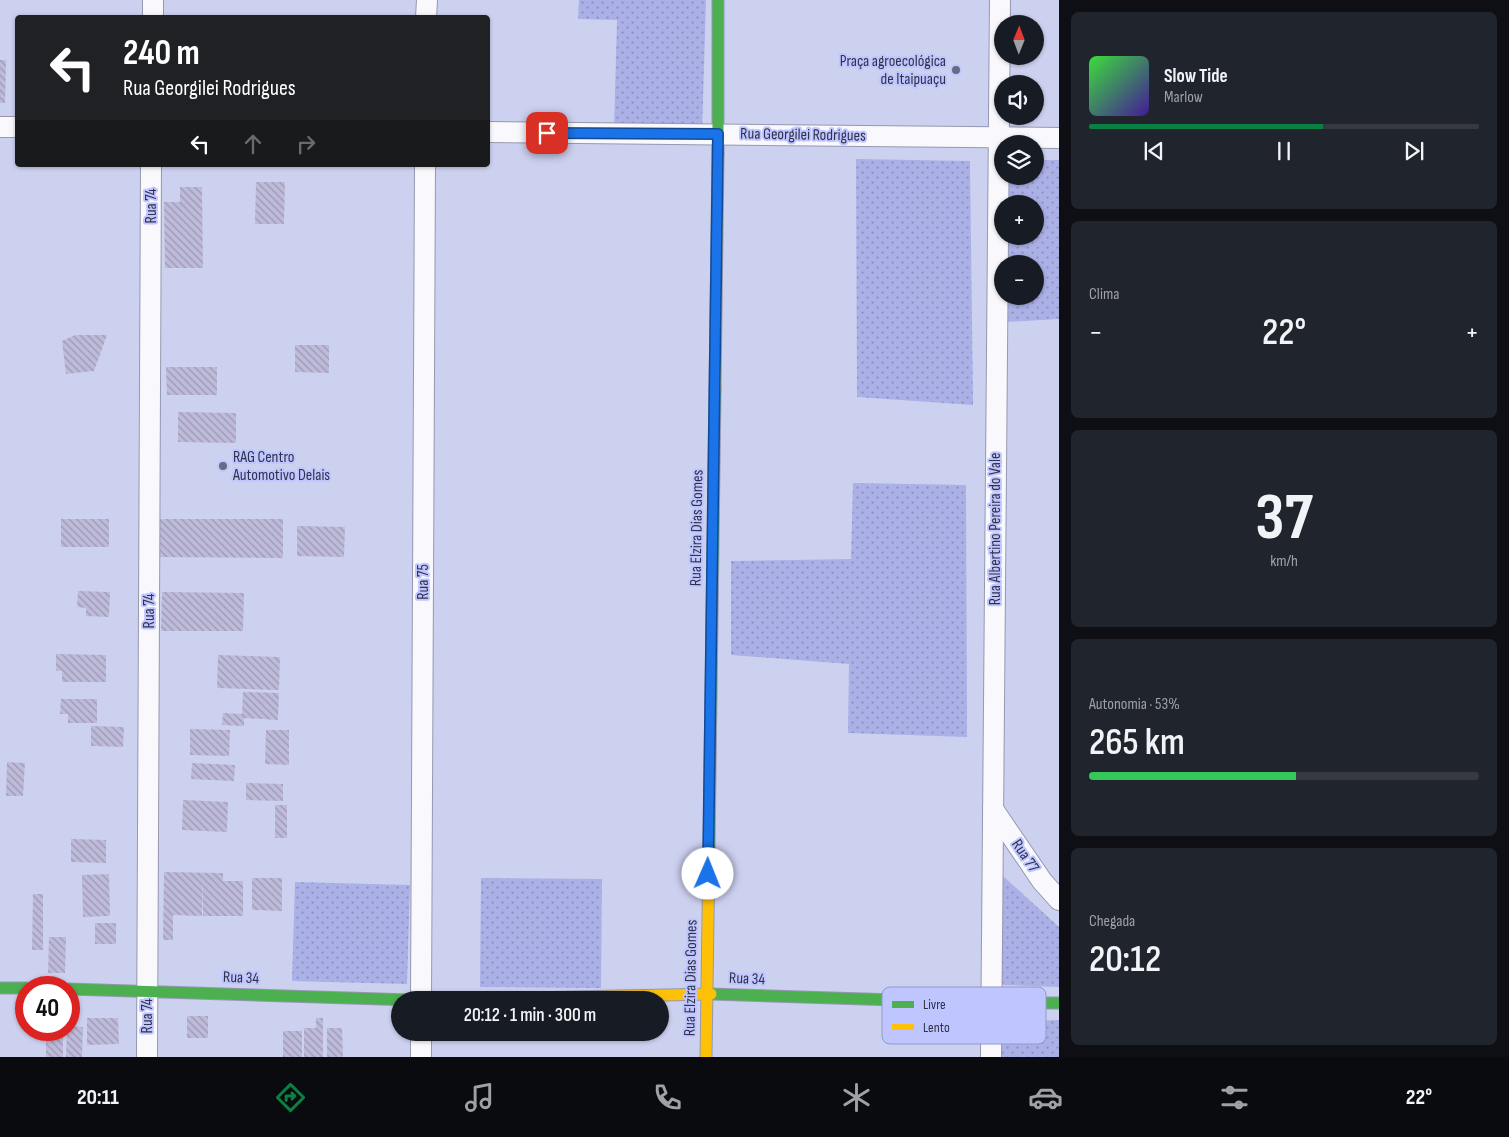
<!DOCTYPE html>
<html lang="pt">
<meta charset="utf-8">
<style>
body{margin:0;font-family:"Sofia Sans Condensed",sans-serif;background:#20242c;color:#f1f3f6;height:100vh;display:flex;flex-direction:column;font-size:19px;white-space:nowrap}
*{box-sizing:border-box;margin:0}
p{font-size:16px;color:#9ea1a6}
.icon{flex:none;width:28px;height:28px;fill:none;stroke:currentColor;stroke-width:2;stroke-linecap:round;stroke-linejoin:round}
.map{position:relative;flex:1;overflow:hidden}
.side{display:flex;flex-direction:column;gap:12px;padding:12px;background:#0d0f14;width:450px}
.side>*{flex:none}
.hud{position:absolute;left:15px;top:15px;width:475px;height:152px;border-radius:5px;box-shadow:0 1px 4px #0004;background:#202124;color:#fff;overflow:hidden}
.needle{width:32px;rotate:1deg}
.buttons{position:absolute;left:994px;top:15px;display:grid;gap:10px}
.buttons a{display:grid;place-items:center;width:50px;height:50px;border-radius:50%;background:#171b24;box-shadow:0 1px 4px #0004;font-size:25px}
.speed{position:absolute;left:15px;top:976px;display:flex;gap:10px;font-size:25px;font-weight:700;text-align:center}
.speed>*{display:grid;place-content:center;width:65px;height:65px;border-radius:50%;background:#171b24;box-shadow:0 1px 4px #0004;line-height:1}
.speed .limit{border:8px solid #d22;background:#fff;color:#111}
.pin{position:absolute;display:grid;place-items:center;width:42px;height:42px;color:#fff;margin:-21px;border-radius:10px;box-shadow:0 2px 8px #0006}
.me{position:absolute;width:55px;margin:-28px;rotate:1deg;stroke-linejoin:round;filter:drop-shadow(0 0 4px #0008)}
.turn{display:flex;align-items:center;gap:18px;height:105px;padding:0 25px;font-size:22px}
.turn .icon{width:65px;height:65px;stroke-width:2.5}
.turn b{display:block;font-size:35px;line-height:42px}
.lanes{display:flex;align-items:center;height:48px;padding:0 25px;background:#0003;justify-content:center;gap:25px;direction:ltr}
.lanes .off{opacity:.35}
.big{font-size:38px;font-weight:600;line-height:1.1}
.side .card{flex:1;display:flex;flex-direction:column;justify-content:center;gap:8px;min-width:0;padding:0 18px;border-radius:8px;background:#20242c}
.side .dial{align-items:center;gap:0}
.dial b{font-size:65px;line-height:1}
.song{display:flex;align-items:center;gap:15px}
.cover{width:60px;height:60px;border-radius:8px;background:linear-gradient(135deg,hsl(120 70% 55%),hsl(260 70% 35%))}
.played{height:5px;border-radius:2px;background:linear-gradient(90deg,#0b8043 60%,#363941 60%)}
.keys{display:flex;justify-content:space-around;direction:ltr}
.heat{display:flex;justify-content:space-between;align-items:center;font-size:28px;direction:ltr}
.charge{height:8px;border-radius:4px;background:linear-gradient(90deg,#34c759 53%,#363941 0)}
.trip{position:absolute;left:391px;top:991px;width:278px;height:50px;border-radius:25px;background:#171b24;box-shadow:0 1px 4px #0004;font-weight:600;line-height:50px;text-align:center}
.tabs{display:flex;height:80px;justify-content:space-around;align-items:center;background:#090b0e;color:#9ea1a6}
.tabs .icon{width:35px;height:35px}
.tabs .active{color:#0b8043}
.tabs b{font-size:22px;color:#f1f3f6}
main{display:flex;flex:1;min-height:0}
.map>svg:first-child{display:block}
.grass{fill:url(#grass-dots)}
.building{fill:url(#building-back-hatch)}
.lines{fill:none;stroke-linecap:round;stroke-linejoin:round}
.street-casing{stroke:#9698b0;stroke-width:22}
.fast-casing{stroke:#9698b0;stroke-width:13}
.slow-casing{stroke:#9698b0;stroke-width:13}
.street{stroke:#f8f8fd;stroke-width:20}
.fast{stroke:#4caf50;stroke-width:11}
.slow{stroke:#ffc107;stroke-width:11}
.route-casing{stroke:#114b97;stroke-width:12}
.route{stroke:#1a73e8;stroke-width:9}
.poi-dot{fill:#676a83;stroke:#bfc5fe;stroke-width:2}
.labels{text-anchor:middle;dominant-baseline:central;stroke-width:4;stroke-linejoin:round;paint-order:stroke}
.poi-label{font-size:16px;fill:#303249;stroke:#bfc5fe;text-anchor:end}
.street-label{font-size:16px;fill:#303249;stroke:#bfc5fe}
.key{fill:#bfc5fe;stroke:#9499c8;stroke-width:1}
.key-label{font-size:14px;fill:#303249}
</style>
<main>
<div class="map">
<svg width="1059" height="1057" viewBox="0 0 1059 1057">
<defs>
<pattern id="grass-dots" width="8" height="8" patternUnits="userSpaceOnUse" patternTransform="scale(1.25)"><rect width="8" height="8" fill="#abb0e6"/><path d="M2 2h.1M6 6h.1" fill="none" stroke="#8c90bc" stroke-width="1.8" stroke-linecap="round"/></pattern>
<pattern id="building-back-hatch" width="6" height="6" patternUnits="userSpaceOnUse" patternTransform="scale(1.25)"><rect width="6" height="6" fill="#bebad9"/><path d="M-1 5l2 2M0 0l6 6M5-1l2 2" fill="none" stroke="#9b98b2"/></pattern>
</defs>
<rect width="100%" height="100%" fill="#cdd1f0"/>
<g class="grass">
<polygon points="579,0 706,0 702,132 614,129 617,20 578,19"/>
<polygon points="856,159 970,161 973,405 857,397"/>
<polygon points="1035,160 1059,160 1059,319 1006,322 1007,296 1035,296 1035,264 1007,264 1007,236 1035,236 1035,204 1008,204 1008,176 1035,176"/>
<polygon points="853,483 966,485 967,737 848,733 849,664 731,655 731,561 851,559"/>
<polygon points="1003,876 1059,927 1059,987 1002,985"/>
<polygon points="481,878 602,879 601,988 480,987"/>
<polygon points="295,882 410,885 407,984 292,981"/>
<polygon points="1059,1020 1059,1057 1000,1057 1000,1022"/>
</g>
<g class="building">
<polygon points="0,60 6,60 5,103 0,103"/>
<polygon points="256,182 285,182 284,224 255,224"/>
<polygon points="180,187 202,187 203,268 165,268 164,202 180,202"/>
<polygon points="75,335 107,335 94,371 66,374 62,341"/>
<polygon points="295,345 329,345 329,373 295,372"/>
<polygon points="166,367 217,367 217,395 167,395"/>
<polygon points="178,412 236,413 236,443 178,442"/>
<rect x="61" y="519" width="48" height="28"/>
<polygon points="157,519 283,519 283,558 157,557"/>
<polygon points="297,526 345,527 344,557 297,556"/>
<polygon points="78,591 110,592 109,617 86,616 86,608 77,607"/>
<polygon points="162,592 244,593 243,631 161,631"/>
<polygon points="56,654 106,655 106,682 62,682 62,671 56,671"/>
<polygon points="218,655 280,657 279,690 217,688"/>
<polygon points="243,692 279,693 278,720 244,718 244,726 222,725 223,713 242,714"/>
<polygon points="61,699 97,699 97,723 68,723 68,714 60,714"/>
<polygon points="91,726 124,727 123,747 91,746"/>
<polygon points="190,729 230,730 229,756 190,755"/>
<polygon points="266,730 289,730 289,765 265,764"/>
<polygon points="7,762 25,763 23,796 6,796"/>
<polygon points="192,763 235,765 234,781 191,779"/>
<polygon points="246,783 283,784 283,801 246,800"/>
<polygon points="183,800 228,802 227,832 182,830"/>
<rect x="275" y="805" width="12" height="33"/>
<polygon points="71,839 106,840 106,863 71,862"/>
<polygon points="164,872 223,873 223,881 243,881 243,916 203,916 203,876 202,916 173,915 173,940 163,940"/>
<polygon points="109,874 110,916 83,917 82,875"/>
<polygon points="252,878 282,878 282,911 252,910"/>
<polygon points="33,894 43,894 43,950 32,950"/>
<rect x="95" y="923" width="21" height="21"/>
<polygon points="49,937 66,937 65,973 48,973"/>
<rect x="187" y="1016" width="21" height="22"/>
<polygon points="87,1018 118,1018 119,1044 87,1045"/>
<polygon points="316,1018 323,1018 323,1057 304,1057 304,1028 316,1028"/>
<polygon points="69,1026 83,1027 82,1057 66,1057 67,1030 69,1030"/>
<polygon points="327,1028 342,1028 343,1057 327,1057"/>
<rect x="46" y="1030" width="17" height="27"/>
<rect x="283" y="1031" width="19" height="26"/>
</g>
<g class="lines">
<g class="street-casing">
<g id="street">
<polyline points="153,18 153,0"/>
<polyline points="426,18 427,0"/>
<polyline points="0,127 18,127"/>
<polyline points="488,132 1059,138"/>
<polyline points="993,809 1042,881 1059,900"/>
<polyline points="421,1000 425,165"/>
<polyline points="147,1057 151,165"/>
<polyline points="421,1057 421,1032"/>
<polyline points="991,1057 1000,0"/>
</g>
</g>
<g class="fast-casing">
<g id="fast">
<polyline points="718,155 718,0"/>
<polyline points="709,849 715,389"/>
<polyline points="0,988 26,988"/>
<polyline points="69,989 412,1000"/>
<polyline points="711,994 991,1003 1059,1003"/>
</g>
</g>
<g class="slow-casing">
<g id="slow">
<polyline points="715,389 718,155"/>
<polyline points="434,1000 711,994"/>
<polyline points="706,1057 709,849"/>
</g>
</g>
<use href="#street" class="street"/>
<use href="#fast" class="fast"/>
<use href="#slow" class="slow"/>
</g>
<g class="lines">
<g class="route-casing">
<polyline id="route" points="547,133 718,134 708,874"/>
</g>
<use href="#route" class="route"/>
</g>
<g class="poi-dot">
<circle cx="956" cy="70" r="5"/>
<circle cx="223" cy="466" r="5"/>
</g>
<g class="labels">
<g class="poi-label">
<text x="946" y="61">Praça agroecológica<tspan x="946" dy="18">de Itaipuaçu</tspan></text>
<text x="233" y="457" text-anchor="start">RAG Centro<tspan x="233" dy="18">Automotivo Delais</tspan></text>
</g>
<g class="street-label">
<text transform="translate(803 135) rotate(1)">Rua Georgilei Rodrigues</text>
<text transform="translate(151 206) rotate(-90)">Rua 74</text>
<text transform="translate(697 528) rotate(-89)">Rua Elzira Dias Gomes</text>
<text transform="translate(995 529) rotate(-90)">Rua Albertino Pereira do Vale</text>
<text transform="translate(423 582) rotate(-90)">Rua 75</text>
<text transform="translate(149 611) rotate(-90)">Rua 74</text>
<text transform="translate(1025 856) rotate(56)">Rua 77</text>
<text transform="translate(241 978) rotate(2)">Rua 34</text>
<text transform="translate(691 978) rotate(-89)">Rua Elzira Dias Gomes</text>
<text transform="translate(747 979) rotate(2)">Rua 34</text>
<text transform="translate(147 1016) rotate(-90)">Rua 74</text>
</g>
</g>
<rect x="882" y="987" width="164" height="57" rx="8" class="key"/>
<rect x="892" y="1001" width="22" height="7" fill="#4caf50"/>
<rect x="892" y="1024" width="22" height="6" fill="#ffc107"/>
<g class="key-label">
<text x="923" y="1009">Livre</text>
<text x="923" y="1032">Lento</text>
</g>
</svg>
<div class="buttons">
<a><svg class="needle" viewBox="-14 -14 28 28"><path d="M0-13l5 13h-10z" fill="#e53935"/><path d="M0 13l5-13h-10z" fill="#9ea1a6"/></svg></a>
<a><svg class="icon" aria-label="sound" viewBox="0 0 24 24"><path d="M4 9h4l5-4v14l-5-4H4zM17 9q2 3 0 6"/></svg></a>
<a><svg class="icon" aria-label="layers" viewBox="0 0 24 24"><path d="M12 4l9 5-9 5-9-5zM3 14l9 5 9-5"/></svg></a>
<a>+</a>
<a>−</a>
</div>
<div class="speed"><div class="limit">40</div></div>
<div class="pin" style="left:547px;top:133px;background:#d93025"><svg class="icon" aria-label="arrive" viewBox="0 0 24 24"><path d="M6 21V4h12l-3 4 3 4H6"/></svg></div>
<svg class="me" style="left:708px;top:874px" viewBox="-20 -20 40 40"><circle r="19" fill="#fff"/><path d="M0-13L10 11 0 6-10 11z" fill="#1a73e8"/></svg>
<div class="trip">20:12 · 1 min · 300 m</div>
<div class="hud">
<div class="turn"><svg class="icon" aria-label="left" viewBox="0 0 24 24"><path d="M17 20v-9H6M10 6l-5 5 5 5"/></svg><div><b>240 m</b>Rua Georgilei Rodrigues</div></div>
<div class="lanes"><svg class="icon" aria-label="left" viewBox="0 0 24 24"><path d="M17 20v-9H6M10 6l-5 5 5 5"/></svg><svg class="icon off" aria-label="ahead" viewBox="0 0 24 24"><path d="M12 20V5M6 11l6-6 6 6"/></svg><svg class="icon off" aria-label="right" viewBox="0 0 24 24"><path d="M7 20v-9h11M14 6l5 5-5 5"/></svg></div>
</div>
</div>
<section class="side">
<div class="card">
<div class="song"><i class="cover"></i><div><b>Slow Tide</b><p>Marlow</p></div></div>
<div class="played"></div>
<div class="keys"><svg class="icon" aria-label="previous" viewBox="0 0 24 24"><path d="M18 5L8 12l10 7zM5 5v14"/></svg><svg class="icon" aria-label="pause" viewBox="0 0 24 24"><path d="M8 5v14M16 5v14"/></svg><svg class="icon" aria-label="next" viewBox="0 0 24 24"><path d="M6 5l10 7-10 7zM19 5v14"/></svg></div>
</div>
<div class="card"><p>Clima</p>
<div class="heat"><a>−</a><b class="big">22°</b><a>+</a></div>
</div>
<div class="card dial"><b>37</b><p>km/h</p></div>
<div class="card"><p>Autonomia · 53%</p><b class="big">265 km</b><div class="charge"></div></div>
<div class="card"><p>Chegada</p><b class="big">20:12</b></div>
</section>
</main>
<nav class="tabs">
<b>20:11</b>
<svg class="icon active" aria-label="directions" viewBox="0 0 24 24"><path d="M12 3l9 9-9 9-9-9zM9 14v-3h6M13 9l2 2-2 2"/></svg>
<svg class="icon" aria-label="music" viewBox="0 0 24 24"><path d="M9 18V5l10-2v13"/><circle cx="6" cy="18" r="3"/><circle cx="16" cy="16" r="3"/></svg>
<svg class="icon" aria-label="phone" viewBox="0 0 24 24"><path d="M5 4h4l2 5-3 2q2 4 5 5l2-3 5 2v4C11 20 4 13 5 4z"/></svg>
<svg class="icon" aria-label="climate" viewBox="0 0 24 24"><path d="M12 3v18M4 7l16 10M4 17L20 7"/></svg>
<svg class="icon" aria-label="car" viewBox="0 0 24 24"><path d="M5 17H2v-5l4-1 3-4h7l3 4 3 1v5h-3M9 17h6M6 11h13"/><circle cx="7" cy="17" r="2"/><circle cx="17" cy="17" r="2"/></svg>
<svg class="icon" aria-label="filters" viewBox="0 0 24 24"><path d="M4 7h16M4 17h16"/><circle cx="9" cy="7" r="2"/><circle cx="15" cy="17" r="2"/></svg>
<b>22°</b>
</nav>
